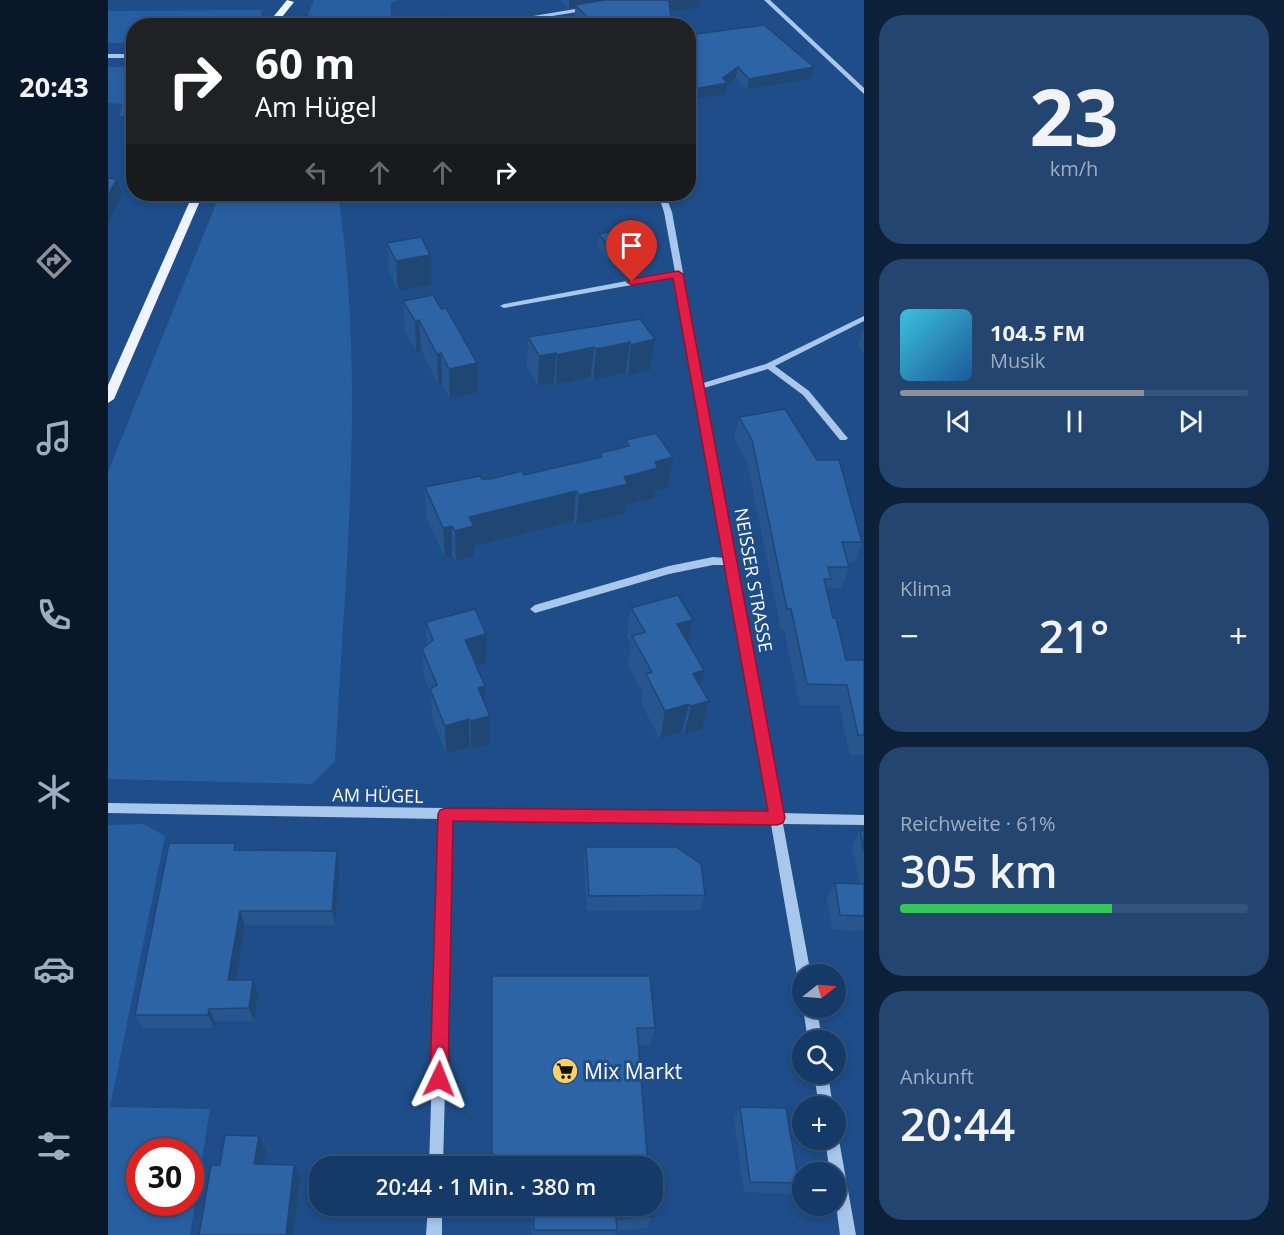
<!DOCTYPE html>
<html lang="de">
<meta charset="utf-8">
<style>
body{margin:0;font-family:"Open Sans",sans-serif;background:#234570;color:#f1f3f6;height:100vh;display:flex;flex-direction:column;font-size:22px;white-space:nowrap}
*{box-sizing:border-box;margin:0}
p{font-size:20px;color:#9eadc0}
.icon{flex:none;width:33px;height:33px;fill:none;stroke:currentColor;stroke-width:2;stroke-linecap:round;stroke-linejoin:round}
.map{position:relative;flex:1;overflow:hidden}
.drawer{display:flex;flex-direction:column;gap:15px;padding:15px;background:#0c2039;width:420px}
.drawer>*{flex:none}
.top-card{position:absolute;left:18px;top:18px;width:570px;height:183px;border-radius:24px;box-shadow:0 3px 9px #0003,0 0 0 2px #35547b;background:#202124;color:#fff;overflow:hidden}
.needle{width:39px;rotate:73deg}
.tools{position:absolute;left:684px;top:964px;display:grid;gap:12px}
.tools a{display:grid;place-items:center;width:54px;height:54px;border-radius:50%;background:#163a67;box-shadow:0 3px 9px #0003,0 0 0 2px #35547b;font-size:30px}
.speed{position:absolute;left:18px;top:1138px;display:flex;gap:12px;font-size:30px;font-weight:700;text-align:center}
.speed>*{display:grid;place-content:center;width:78px;height:78px;border-radius:50%;background:#163a67;box-shadow:0 3px 9px #0003,0 0 0 2px #35547b;line-height:1}
.speed .limit{border:9px solid #d22;background:#fff;color:#111}
.pin{position:absolute;display:grid;place-items:center;width:51px;height:51px;color:#fff;margin:-62px -26px;border-radius:50% 50% 50% 0;rotate:-45deg;box-shadow:0 0 6px #0007}
.pin .icon{rotate:45deg}
.me{position:absolute;width:66px;margin:-33px;rotate:2deg;stroke-linejoin:round;filter:drop-shadow(0 0 4px #0008)}
.turn{display:flex;align-items:center;gap:21px;height:126px;padding:0 30px;font-size:27px}
.turn .icon{width:78px;height:78px;stroke-width:2.5}
.turn b{display:block;font-size:42px;line-height:51px}
.lanes{display:flex;align-items:center;height:57px;padding:0 30px;background:#0003;justify-content:center;gap:30px;direction:ltr}
.lanes .off{opacity:.35}
.big{font-size:45px;font-weight:600;line-height:1.1}
.drawer .tile{flex:1;display:flex;flex-direction:column;justify-content:center;gap:9px;min-width:0;padding:0 21px;border-radius:24px;background:#234570}
.drawer .dial{align-items:center;gap:0}
.dial b{font-size:78px;line-height:1}
.song{display:flex;align-items:center;gap:18px}
.cover{width:72px;height:72px;border-radius:9px;background:linear-gradient(135deg,hsl(190 70% 55%),hsl(210 70% 35%))}
.played{height:6px;border-radius:3px;background:linear-gradient(90deg,#8c9099 70%,#35547b 70%)}
.keys{display:flex;justify-content:space-around;direction:ltr}
.heat{display:flex;justify-content:space-between;align-items:center;font-size:33px;direction:ltr}
.charge{height:9px;border-radius:4px;background:linear-gradient(90deg,#34c759 61%,#35547b 0)}
.trip{position:absolute;left:201px;top:1156px;width:354px;height:60px;border-radius:24px;background:#163a67;box-shadow:0 3px 9px #0003,0 0 0 2px #35547b;font-weight:600;line-height:60px;text-align:center}
main{display:flex;flex:1;min-height:0}
.dock{display:flex;flex-direction:column;width:108px;justify-content:space-around;align-items:center;background:#091729;color:#9eadc0}
.dock .icon{width:42px;height:42px}
.dock .on{color:#8c9099}
.dock b{font-size:27px;color:#f1f3f6}
.map>svg:first-child{display:block}
.green{fill:#285fa1;fill-rule:evenodd}
.lines{fill:none;stroke-linecap:round;stroke-linejoin:round}
.minor{fill:#a9c7eb;fill-rule:evenodd}
.major{fill:#edf4fe;fill-rule:evenodd}
.wall{fill:#27568f}
.shaded-wall{fill:#204674}
.building{fill:#2d64a6;stroke:#204674;stroke-width:1.5}
.route{fill:#e11d48;stroke:#92132f;stroke-width:1.5}
.labels{text-anchor:middle;dominant-baseline:central;stroke-width:6;stroke-linejoin:round;paint-order:stroke}
.street-label{font-size:18px;fill:#fff;stroke:#1e4d89}
.near-poi-label{font-size:21px;fill:#fff;stroke:#1e4d89;text-anchor:start}
</style>
<main>
<nav class="dock">
<b>20:43</b>
<svg class="icon on" aria-label="directions" viewBox="0 0 24 24"><path d="M12 3l9 9-9 9-9-9zM9 14v-3h6M13 9l2 2-2 2"/></svg>
<svg class="icon" aria-label="music" viewBox="0 0 24 24"><path d="M9 18V5l10-2v13"/><circle cx="6" cy="18" r="3"/><circle cx="16" cy="16" r="3"/></svg>
<svg class="icon" aria-label="phone" viewBox="0 0 24 24"><path d="M5 4h4l2 5-3 2q2 4 5 5l2-3 5 2v4C11 20 4 13 5 4z"/></svg>
<svg class="icon" aria-label="climate" viewBox="0 0 24 24"><path d="M12 3v18M4 7l16 10M4 17L20 7"/></svg>
<svg class="icon" aria-label="car" viewBox="0 0 24 24"><path d="M5 17H2v-5l4-1 3-4h7l3 4 3 1v5h-3M9 17h6M6 11h13"/><circle cx="7" cy="17" r="2"/><circle cx="17" cy="17" r="2"/></svg>
<svg class="icon" aria-label="filters" viewBox="0 0 24 24"><path d="M4 7h16M4 17h16"/><circle cx="9" cy="7" r="2"/><circle cx="15" cy="17" r="2"/></svg>
</nav>
<div class="map">
<svg width="756" height="1235" viewBox="0 0 756 1235">
<rect width="100%" height="100%" fill="#1e4d89"/>
<g class="green">
<polygon points="206,0 290,0 283,3 283,24 216,26 205,22 200,14"/>
<polygon points="154,10 153,17 136,25 26,26 25,43 0,43 0,11"/>
<polygon points="0,67 25,67 25,117 11,116 15,104 0,103"/>
<path d="M 112,194 L 230,194 C 258,379 237,574 227,761 L 204,784 L 0,779 L 0,472 Z"/>
<path d="M 35,824 L 57,836 L 2,1107 L 102,1109 L 82,1235 L 0,1235 L 0,825 ZM 32,1152 L 82,1152 L 82,1203 L 32,1203 Z"/>
</g>
<g class="lines">
<g class="minor">
<polygon points="656,0 662,0 756,88 756,94"/>
<polygon points="479,7 481,8 481,10 384,26 366,26"/>
<rect x="0" y="54" width="26" height="4"/>
<polygon points="550,194 557,194 564,212 595,383 658,364 756,316 756,321 667,366 701,391 738,436 740,438 738,440 732,440 695,395 660,369 596,388 673,813 756,815 756,825 675,824 703,975 694,975 694,981 691,980 689,975 663,824 344,819 335,1167 321,1167 332,819 0,813 0,803 661,813 618,565 605,565 561,574 427,613 422,609 427,605 561,566 605,557 617,558 568,277 396,308 392,306 396,304 567,272 556,212"/>
<polygon points="695,1008 709,1008 714,1041 700,1041"/>
<polygon points="706,1074 720,1074 725,1107 711,1107"/>
<polygon points="728,1134 731,1140 748,1235 732,1235 728,1205 728,1173 722,1173 717,1140 728,1140"/>
<polygon points="320,1206 334,1206 334,1235 318,1235"/>
</g>
<g class="major">
<polygon points="179,0 186,2 174,17 171,26 163,26 166,16"/>
<polygon points="85,194 95,194 6,399 0,403 0,385"/>
</g>
</g>
<g class="wall">
<polygon points="452,0 592,0 591,8 562,12 564,26 477,26 467,15 467,8 461,9"/>
<polygon points="580,35 704,78 639,90 628,77 619,85 617,94 580,100"/>
<polygon points="491,234 525,258 501,262 490,246"/>
<polygon points="279,243 323,285 290,291 282,273"/>
<polygon points="295,301 333,309 369,363 369,393 342,399 334,383 330,384 313,350 308,351 297,331"/>
<polygon points="532,319 542,370 520,375 518,372 485,380 483,377 448,385 446,383 430,386 419,367 420,337"/>
<polygon points="756,330 756,354 750,347 754,331"/>
<polygon points="631,417 754,542 746,563 740,563 741,567 734,588 720,588 719,592 725,618 738,660 756,660 756,755 742,755 731,705 692,705 676,630 673,630 639,462 626,439"/>
<polygon points="518,440 565,457 560,487 547,491 546,498 518,505 516,514 468,525 466,521 366,546 366,556 348,561 344,556 337,558 318,517 317,487 374,479 416,475 491,457 492,453 517,447"/>
<polygon points="523,608 585,620 580,643 592,686 594,729 576,734 574,732 552,739 533,703 534,692 520,665 523,644 519,637"/>
<polygon points="318,622 378,663 368,666 377,705 382,716 382,744 363,749 362,747 338,754 324,717 323,694 316,678 314,649 319,645"/>
<polygon points="752,830 756,831 756,931 724,930 719,898 727,883 752,884 744,846"/>
<polygon points="478,847 597,895 592,910 479,911 476,862"/>
<polygon points="129,850 229,851 232,866 227,925 137,925 128,980 145,980 150,993 146,1021 107,1021 106,1028 34,1028 27,1015"/>
<polygon points="384,976 547,1028 542,1045 531,1045"/>
<polygon points="632,1107 691,1183 683,1194 636,1192 626,1119"/>
<polygon points="384,1206 543,1206 544,1216 539,1228 509,1231 507,1235 424,1235 423,1210 384,1210"/>
</g>
<g class="shaded-wall">
<polygon points="461,0 514,0 467,5 467,8 461,9"/>
<polygon points="576,0 592,0 591,8 559,12 561,2"/>
<polygon points="630,67 628,77 619,85 617,94 580,100 580,90 615,78"/>
<polygon points="706,67 704,78 639,90 641,79"/>
<polygon points="9,179 14,196 0,222 0,195"/>
<polygon points="306,194 321,194 306,196"/>
<polygon points="526,246 525,258 501,262 503,250"/>
<polygon points="322,255 323,285 290,291 288,261"/>
<polygon points="311,320 313,350 308,351 307,321"/>
<polygon points="547,339 542,370 520,375 523,345"/>
<polygon points="522,342 518,372 485,380 488,349"/>
<polygon points="486,347 483,377 448,385 449,355"/>
<polygon points="333,353 334,383 330,384 329,354"/>
<polygon points="448,353 446,383 430,386 431,356"/>
<polygon points="369,363 369,393 342,399 341,369"/>
<polygon points="565,457 560,487 547,491 546,498 518,505 516,514 468,525 471,495 516,477 547,462"/>
<polygon points="468,491 466,521 366,546 366,556 348,561 347,531 361,517"/>
<polygon points="344,526 344,556 337,558 335,528"/>
<polygon points="585,620 579,649 569,624"/>
<polygon points="378,634 378,663 358,669 357,640"/>
<polygon points="596,670 589,699 585,674"/>
<polygon points="377,686 377,714 370,688"/>
<polygon points="601,701 594,729 576,734 583,706"/>
<polygon points="581,704 574,732 552,739 557,711"/>
<polygon points="382,716 382,744 363,749 363,721"/>
<polygon points="361,719 362,747 338,754 337,726"/>
<polygon points="229,851 232,866 227,925 224,911"/>
<polygon points="132,911 137,925 126,993 120,980"/>
<polygon points="145,980 150,993 146,1021 141,1008"/>
<polygon points="101,1009 107,1021 106,1028 100,1015"/>
<polygon points="151,1136 158,1150 154,1178 146,1164"/>
<polygon points="186,1165 192,1179 185,1235 178,1235"/>
</g>
<g class="building">
<polygon points="497,0 576,0 561,2 564,26 480,26 487,25 467,5"/>
<polygon points="333,16 341,26 321,26 321,25"/>
<polygon points="656,25 706,67 641,79 630,67 615,78 619,83 580,90 580,35"/>
<polygon points="0,178 9,179 0,195"/>
<polygon points="514,229 526,246 503,250 491,234"/>
<polygon points="313,237 322,255 288,261 279,243"/>
<polygon points="325,295 333,309 338,308 369,363 341,369 333,353 329,354 311,320 307,321 295,301"/>
<polygon points="532,319 547,339 523,345 522,342 488,349 486,347 449,355 448,353 431,356 420,337"/>
<polygon points="677,409 709,460 731,460 754,542 734,542 741,567 720,567 723,579 716,579 725,618 728,618 738,660 756,660 756,735 750,735 739,685 699,684 683,609 679,609 644,440 631,417"/>
<polygon points="548,433 565,457 547,462 550,468 516,477 520,484 471,495 468,491 361,517 366,526 347,531 344,526 335,528 317,487 372,476 374,479 383,479 414,471 416,475 494,457 492,453 521,446 518,440"/>
<polygon points="570,595 585,620 569,624 596,670 585,674 601,701 583,706 581,704 557,711 538,674 544,672 524,636 537,632 523,608"/>
<polygon points="367,609 378,634 357,640 377,686 370,688 382,716 363,721 361,719 337,726 322,689 329,685 314,649 325,640 318,622"/>
<polygon points="752,830 756,831 756,851"/>
<polygon points="61,843 127,843 126,850 229,851 224,911 132,911 120,980 145,980 141,1008 101,1009 100,1015 27,1015"/>
<polygon points="478,847 568,847 593,864 597,895 481,896"/>
<polygon points="727,883 756,884 756,916 732,915"/>
<polygon points="384,976 542,976 547,1028 529,1028 540,1167 384,1167"/>
<polygon points="632,1107 678,1108 691,1183 642,1182"/>
<polygon points="117,1135 151,1136 146,1164 186,1165 178,1235 91,1235 103,1165 112,1165"/>
<polygon points="425,1206 543,1206 544,1216 508,1219 509,1230 426,1230"/>
</g>
<polygon class="route" points="570,271 575,274 677,818 675,823 669,825 345,821 340,1079 337,1086 331,1088 324,1086 322,1079 330,814 332,810 338,808 660,811 565,278 524,285 519,282 524,279"/>
<defs>
<g id="supermarket-disc" transform="scale(1.35)"><circle r="9.5" fill="#fad068" stroke="#1e4d89"/><path d="M-6-5.5h2.5l.6 2H6L4.5 2H-2.5L-4.4-4H-6ZM-1.5 3.2a1.3 1.3 0 1 0 .1 0ZM3 3.2a1.3 1.3 0 1 0 .1 0Z" fill="#111"/></g>
</defs>
<g fill-rule="evenodd">
<use href="#supermarket-disc" x="457" y="1071"/>
</g>
<g class="labels">
<g class="street-label">
<text transform="translate(646 580) rotate(80)">NEISSER STRASSE</text>
<text transform="translate(270 795) rotate(1)">AM HÜGEL</text>
</g>
<g class="near-poi-label">
<text x="476" y="1071">Mix Markt</text>
</g>
</g>
</svg>
<div class="tools">
<a><svg class="needle" viewBox="-14 -14 28 28"><path d="M0-13l5 13h-10z" fill="#e53935"/><path d="M0 13l5-13h-10z" fill="#9eadc0"/></svg></a>
<a><svg class="icon" aria-label="search" viewBox="0 0 24 24"><circle cx="10" cy="10" r="6"/><path d="M15 15l6 6"/></svg></a>
<a>+</a>
<a>−</a>
</div>
<div class="speed"><div class="limit">30</div></div>
<div class="pin" style="left:524px;top:282px;background:#d93025"><svg class="icon" aria-label="arrive" viewBox="0 0 24 24"><path d="M6 21V4h12l-3 4 3 4H6"/></svg></div>
<svg class="me" style="left:331px;top:1079px" viewBox="-20 -20 40 40"><path d="M0-17L14 15 0 8-14 15z" fill="#e11d48" stroke="#fff" stroke-width="4"/></svg>
<div class="trip">20:44 · 1 Min. · 380 m</div>
<div class="top-card">
<div class="turn"><svg class="icon" aria-label="right" viewBox="0 0 24 24"><path d="M7 20v-9h11M14 6l5 5-5 5"/></svg><div><b>60 m</b>Am Hügel</div></div>
<div class="lanes"><svg class="icon off" aria-label="left" viewBox="0 0 24 24"><path d="M17 20v-9H6M10 6l-5 5 5 5"/></svg><svg class="icon off" aria-label="ahead" viewBox="0 0 24 24"><path d="M12 20V5M6 11l6-6 6 6"/></svg><svg class="icon off" aria-label="ahead" viewBox="0 0 24 24"><path d="M12 20V5M6 11l6-6 6 6"/></svg><svg class="icon" aria-label="right" viewBox="0 0 24 24"><path d="M7 20v-9h11M14 6l5 5-5 5"/></svg></div>
</div>
</div>
<section class="drawer">
<div class="tile dial"><b>23</b><p>km/h</p></div>
<div class="tile">
<div class="song"><i class="cover"></i><div><b>104.5 FM</b><p>Musik</p></div></div>
<div class="played"></div>
<div class="keys"><svg class="icon" aria-label="previous" viewBox="0 0 24 24"><path d="M18 5L8 12l10 7zM5 5v14"/></svg><svg class="icon" aria-label="pause" viewBox="0 0 24 24"><path d="M8 5v14M16 5v14"/></svg><svg class="icon" aria-label="next" viewBox="0 0 24 24"><path d="M6 5l10 7-10 7zM19 5v14"/></svg></div>
</div>
<div class="tile"><p>Klima</p>
<div class="heat"><a>−</a><b class="big">21°</b><a>+</a></div>
</div>
<div class="tile"><p>Reichweite · 61%</p><b class="big">305 km</b><div class="charge"></div></div>
<div class="tile"><p>Ankunft</p><b class="big">20:44</b></div>
</section>
</main>
